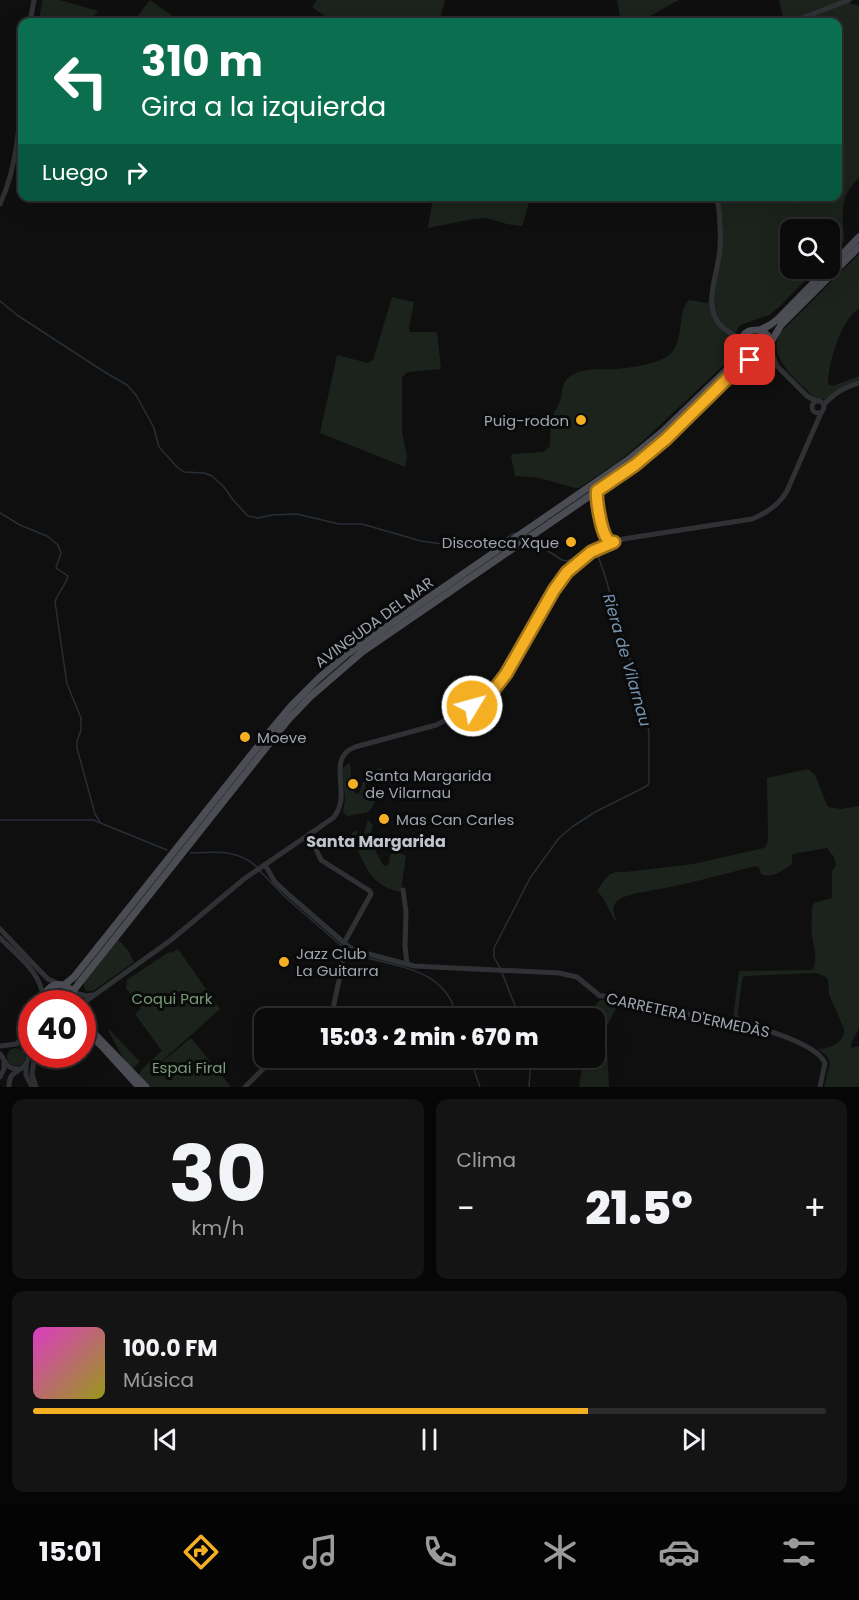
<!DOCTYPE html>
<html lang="es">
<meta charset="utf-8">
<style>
body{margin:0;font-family:Poppins,sans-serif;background:#141415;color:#f1f3f6;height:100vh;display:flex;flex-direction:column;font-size:22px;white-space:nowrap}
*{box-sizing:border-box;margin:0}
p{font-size:20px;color:#9a9b9d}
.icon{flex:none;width:33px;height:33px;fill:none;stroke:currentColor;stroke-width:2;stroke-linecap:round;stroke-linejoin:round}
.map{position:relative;height:1087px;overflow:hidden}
.drawer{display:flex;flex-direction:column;gap:12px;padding:12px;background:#060607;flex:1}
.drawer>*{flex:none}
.hud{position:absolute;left:18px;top:18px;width:824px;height:183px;border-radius:12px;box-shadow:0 6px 24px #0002,0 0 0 2px #2b2b2d;background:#0b6e4f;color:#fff;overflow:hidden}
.buttons{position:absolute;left:780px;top:219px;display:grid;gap:12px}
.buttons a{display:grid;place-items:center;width:60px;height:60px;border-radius:12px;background:#0b0b0c;box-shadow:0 6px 24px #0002,0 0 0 2px #2b2b2d;font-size:30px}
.speed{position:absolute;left:18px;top:990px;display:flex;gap:12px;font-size:30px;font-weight:700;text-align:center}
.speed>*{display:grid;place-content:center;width:78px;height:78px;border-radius:50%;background:#0b0b0c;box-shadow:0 6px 24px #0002,0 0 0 2px #2b2b2d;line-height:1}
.speed .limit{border:9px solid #d22;background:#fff;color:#111}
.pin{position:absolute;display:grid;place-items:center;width:51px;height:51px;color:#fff;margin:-26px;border-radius:12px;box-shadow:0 3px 9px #0006}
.me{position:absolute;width:66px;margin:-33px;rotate:53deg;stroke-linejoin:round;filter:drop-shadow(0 0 4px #0008)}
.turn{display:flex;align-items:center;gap:21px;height:126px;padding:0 24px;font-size:27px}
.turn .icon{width:78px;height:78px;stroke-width:2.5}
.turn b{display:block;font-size:42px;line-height:51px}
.then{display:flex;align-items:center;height:57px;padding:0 24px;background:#0003;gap:12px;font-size:22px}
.big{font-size:45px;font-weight:800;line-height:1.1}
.drawer .widget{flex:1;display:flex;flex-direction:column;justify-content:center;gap:9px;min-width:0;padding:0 21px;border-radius:12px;background:#141415}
.drawer .dial{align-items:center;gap:0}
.dial b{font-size:78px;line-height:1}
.song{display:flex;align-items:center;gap:18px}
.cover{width:72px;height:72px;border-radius:9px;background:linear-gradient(135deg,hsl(310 70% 55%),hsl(60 70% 35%))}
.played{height:6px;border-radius:3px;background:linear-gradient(90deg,#f4af23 70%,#2b2b2d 70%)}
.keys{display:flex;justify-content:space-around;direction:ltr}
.heat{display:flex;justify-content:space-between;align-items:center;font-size:33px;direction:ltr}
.drawer .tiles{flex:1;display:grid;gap:12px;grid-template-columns:1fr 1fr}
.widget:last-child{grid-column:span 2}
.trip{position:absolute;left:254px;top:1008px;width:351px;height:60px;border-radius:12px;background:#0b0b0c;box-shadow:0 6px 24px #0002,0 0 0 2px #2b2b2d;font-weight:800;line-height:60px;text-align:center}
.tab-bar{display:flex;height:96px;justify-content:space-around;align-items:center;background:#040405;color:#9a9b9d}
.tab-bar .icon{width:42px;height:42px}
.tab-bar .active{color:#f4af23}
.tab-bar b{font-size:27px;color:#f1f3f6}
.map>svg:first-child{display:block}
.green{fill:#1b231c}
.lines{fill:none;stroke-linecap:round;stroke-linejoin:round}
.stream{stroke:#272f35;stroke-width:1.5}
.minor{stroke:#303135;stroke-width:5}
.major{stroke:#4c4d54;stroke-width:7}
.route-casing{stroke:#9f7217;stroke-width:15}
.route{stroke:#f4af23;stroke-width:10}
.poi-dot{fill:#f4af23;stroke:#0a0a0b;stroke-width:2}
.labels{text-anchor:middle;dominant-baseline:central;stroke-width:6;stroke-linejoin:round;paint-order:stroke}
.poi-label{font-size:15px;fill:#9fa5b1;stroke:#0a0a0b;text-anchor:start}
.street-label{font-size:15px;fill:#9fa5b1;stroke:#0a0a0b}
.park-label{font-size:15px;fill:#769d78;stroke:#0a0a0b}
.water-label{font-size:16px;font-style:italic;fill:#7593ae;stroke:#0a0a0b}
.neighbourhood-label{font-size:16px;font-weight:bold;fill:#c0c4cd;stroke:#0a0a0b}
</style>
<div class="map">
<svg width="859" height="1087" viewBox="0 0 859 1087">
<rect width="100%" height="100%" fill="#0f0f10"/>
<g class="green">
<polygon points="42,0 60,0 98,11 89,22 39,22"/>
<polygon points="150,0 178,20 176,22 144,22 137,17"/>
<polygon points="317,0 445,0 440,18 445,22 334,22 312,7"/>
<polygon points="617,0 679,0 639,22 621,22"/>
<path d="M 779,0 L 840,0 L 859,6 L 859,178 C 838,197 843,215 844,241 L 830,256 L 830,230 L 790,230 L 790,268 L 817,269 L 778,308 L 769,315 L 740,325 L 730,343 L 730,355 L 725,364 L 642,442 L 619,461 L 579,488 L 575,488 L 539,478 L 515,476 L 511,456 L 513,454 L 543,452 L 550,446 C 550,437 550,427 552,418 C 554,412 558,407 560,401 C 563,394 561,385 567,379 C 580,366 599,370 615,369 C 630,368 658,364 669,355 C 685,342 676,313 689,300 L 708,303 C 716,265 722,236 717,197 L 837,196 L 837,22 L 784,22 Z"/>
<polygon points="433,197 527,197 528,207 522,226 507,224 486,218 473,219 428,228"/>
<path d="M 859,254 L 859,309 C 841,318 828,365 828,384 L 833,386 L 859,376 L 859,380 L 826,399 L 817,400 C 801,383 762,356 782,331 Z"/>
<polygon points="392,297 414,302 409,329 410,332 437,332 441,369 409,372 406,373 402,378 402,431 407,456 405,467 320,433 337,355 368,363 373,360"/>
<circle cx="756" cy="346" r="11"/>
<polygon points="741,357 746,361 645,454 453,588 312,693 76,983 73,981 283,719 309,692 338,666 371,640 564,509 630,462"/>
<path d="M 349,763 L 350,763 C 353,774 347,783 356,794 L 360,792 C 363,778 367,776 379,768 L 382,769 L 378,775 L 365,785 L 368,796 L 374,793 L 375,802 L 369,812 L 347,816 L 343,812 L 345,799 L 342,769 Z"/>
<path d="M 808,769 L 815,775 L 828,807 L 841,809 L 859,806 L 859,1029 L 852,1041 L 851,1048 L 859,1046 L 859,1087 L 824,1087 L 830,1063 L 827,1056 L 818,1049 C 830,1049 845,1042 844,1029 L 829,994 L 828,981 L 826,977 L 817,973 L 744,976 L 742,980 L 738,1013 L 739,1016 L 744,1020 L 733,1018 L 739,971 L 810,970 L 813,969 C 818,958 814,948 812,936 C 811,926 812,916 812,907 L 814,903 L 832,898 L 832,871 L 836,866 L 834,857 L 827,848 L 797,853 L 792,855 L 792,864 C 782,871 773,879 761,874 L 759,867 L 756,866 C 727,873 699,881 670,887 C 658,890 629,893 620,899 C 611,905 613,911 616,920 L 615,921 L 603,898 L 597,891 C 606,878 608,870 625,872 L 693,864 L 764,848 L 767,844 L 768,839 L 767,778 Z"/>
<path d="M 368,819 L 373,826 C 367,841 377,853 384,866 L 387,866 L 389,863 L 390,855 C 395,851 401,853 406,856 L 401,890 L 399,892 C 368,884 365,864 352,837 L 352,833 L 356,830 L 358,835 L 364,834 Z"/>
<polygon points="118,940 128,950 134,962 93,991 86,991 84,988 84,982"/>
<polygon points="178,949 220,1009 145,1076 191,1038 231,1087 149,1087 138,1075 141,1072 142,1069 162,1051 135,1014 141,1009 126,988 127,980 169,952 171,953"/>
<path d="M 60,990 L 63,990 L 69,994 L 70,1003 L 50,1003 C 49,996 53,991 60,990 Z"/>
<polygon points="600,1000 616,1000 619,1003 600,1039 607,1046 609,1087 579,1087 583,1058 594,1058 594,1018 589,1018 596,1004"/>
<polygon points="108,1030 110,1030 140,1062 132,1069 126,1063"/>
<circle cx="16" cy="1057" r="9"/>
</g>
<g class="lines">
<g class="stream">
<polyline points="0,301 17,315 103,371 127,385 136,395 154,428 159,447 177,467 184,472 204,473 212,476 224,487 233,500 248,516 258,518 272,515 297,514 339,524 362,524 421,541 463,547 503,541 512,534 517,533"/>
<path d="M 0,513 L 20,525 L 47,536 L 58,545 L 61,553 L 56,568 L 68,576 C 66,585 58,592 55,602 L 67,684 L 81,718 L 81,730 L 77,741 L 77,748 L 95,814 L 100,822"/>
<polyline points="531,545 548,551 562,560 567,561 572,559 590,548 593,548"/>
<polyline points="0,820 93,820 167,850"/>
<path d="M 190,853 C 215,852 237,849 257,867"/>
<polyline points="260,871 286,898 344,948"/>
<path d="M 348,952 C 390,968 446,964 457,1018"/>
<polyline points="500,968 494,957 494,948 530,878 559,838 572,827 595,812 643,788 648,785 649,782 649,733 647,720 625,641 617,619 606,579 597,553"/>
<polyline points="502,973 520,1018"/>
<polyline points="470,1058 480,1087"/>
<polyline points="529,1087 531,1058"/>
</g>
<g class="minor">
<polyline points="30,22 34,0"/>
<polyline points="795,22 800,19 849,0"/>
<path d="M 717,196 C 720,214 721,230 720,248 C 719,271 704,299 717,321 C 722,330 734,333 741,342"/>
<path d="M 0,204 C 18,166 20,120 22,78"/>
<polyline points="771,351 777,366 807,396 816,401"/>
<polyline points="761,361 777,366"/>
<circle cx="818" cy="407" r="6"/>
<path d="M 824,404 C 833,395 846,386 859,383"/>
<path d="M 597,491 C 594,509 611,530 600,547"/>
<polyline points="309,834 321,860 370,891 371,894 344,943"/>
<path d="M 265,865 L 275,882 L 289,895 L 349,947 L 357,951 L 414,966 L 559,973 L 577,977 L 600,996 L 613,996 L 638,1005 L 756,1027 C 773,1032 818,1046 825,1063 L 820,1087"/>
<polyline points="403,890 406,912 405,946 407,964"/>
<polyline points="0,929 42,973 48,979 59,984"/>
<path d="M 0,938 C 16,954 43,974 43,999"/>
<polyline points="74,993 87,996 92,995"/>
<path d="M 82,1004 L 171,940 L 244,879 L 333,818 C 354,795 324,759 355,747 L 436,725 L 461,713 L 489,695 L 496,688 L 506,674 L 560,581 C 576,559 598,546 623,539 L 752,519 C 767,513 779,505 787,491 L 821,413"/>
<polyline points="331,1018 345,952 348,946"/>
<polyline points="82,1034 90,1038 99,1045"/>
<polyline points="0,1046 16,1044 32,1031"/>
<path d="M 0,1054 C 6,1061 6,1069 18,1069"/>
<polyline points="35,1054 32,1074 36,1087"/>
<polyline points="26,1063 26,1075 32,1087"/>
<polyline points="0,1077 4,1069 4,1062"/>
<path d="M 9,1087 C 9,1071 17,1074 25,1065 C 30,1060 28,1050 32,1042"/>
<polyline points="245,1087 274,1058"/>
</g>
<g class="major">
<polyline points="830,267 859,237"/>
<polyline points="760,330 770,325 778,319 828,268"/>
<polyline points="771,342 781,325 859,247"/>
<path d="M 64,985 L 74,977 L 266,736 L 291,706 L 319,678 L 347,654 L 628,460 L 662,432 L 734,363 C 740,353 738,344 743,336 C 746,332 751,330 755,330 C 777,329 775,364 753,361 C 746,360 743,355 741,348"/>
<polyline points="73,991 288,720 310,697 362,652 635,465 666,439 739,367 750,360"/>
<path d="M 43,1004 C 43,978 76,978 75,1004"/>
<polyline points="82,1021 146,1087"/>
<polyline points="97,1041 139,1087"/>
</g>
</g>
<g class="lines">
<g class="route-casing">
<path id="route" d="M 472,706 L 493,691 L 506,674 L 554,590 L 567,572 L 591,552 L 614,542 C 609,541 609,542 606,537 C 601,529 596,500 597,491 L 635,465 L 666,439 L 739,367 L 750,360"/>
</g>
<use href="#route" class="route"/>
</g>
<g class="poi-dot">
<circle cx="581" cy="420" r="6"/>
<circle cx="571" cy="542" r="6"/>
<circle cx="245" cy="737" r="6"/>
<circle cx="353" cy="784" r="6"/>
<circle cx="384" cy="819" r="6"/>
<circle cx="284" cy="962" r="6"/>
</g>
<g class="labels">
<g class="poi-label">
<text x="569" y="420" text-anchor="end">Puig-rodon</text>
<text x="559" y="542" text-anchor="end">Discoteca Xque</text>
<text x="257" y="737">Moeve</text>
<text x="365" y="775">Santa Margarida<tspan x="365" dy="17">de Vilarnau</tspan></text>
<text x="396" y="819">Mas Can Carles</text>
<text x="296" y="953">Jazz Club<tspan x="296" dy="17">La Guitarra</tspan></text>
</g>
<g class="street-label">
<text transform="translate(374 622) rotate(-36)">AVINGUDA DEL MAR</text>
<text transform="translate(688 1015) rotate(12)">CARRETERA D'ERMEDÀS</text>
</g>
<g class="park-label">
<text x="172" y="998">Coqui Park</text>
<text x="189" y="1067">Espai Firal</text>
</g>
<g class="water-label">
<text transform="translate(627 660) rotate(74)">Riera de Vilarnau</text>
</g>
<g class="neighbourhood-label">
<text x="376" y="841">Santa Margarida</text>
</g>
</g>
</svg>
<div class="buttons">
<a><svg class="icon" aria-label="search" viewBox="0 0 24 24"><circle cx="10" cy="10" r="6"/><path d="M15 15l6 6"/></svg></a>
</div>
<div class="speed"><div class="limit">40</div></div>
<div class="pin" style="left:750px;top:360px;background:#d93025"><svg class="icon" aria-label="arrive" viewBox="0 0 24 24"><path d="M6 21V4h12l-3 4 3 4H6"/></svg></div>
<svg class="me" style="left:472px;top:706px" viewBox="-20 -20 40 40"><circle r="17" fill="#f4af23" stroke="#fff" stroke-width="3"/><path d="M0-11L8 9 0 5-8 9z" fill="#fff"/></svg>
<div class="trip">15:03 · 2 min · 670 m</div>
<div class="hud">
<div class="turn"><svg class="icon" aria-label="left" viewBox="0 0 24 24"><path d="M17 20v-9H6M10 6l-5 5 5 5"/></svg><div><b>310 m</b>Gira a la izquierda</div></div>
<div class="then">Luego<svg class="icon" aria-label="right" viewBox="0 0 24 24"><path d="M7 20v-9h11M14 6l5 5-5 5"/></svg></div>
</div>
</div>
<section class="drawer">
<div class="tiles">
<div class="widget dial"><b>30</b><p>km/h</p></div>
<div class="widget"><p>Clima</p>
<div class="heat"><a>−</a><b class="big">21.5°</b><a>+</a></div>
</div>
<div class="widget">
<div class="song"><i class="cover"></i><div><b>100.0 FM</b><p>Música</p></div></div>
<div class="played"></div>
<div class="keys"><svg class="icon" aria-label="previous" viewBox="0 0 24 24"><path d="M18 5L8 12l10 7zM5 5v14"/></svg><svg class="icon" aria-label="pause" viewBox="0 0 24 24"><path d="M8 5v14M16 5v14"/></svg><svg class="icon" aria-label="next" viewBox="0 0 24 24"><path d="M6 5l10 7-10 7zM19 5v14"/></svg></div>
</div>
</div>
</section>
<nav class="tab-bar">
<b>15:01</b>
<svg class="icon active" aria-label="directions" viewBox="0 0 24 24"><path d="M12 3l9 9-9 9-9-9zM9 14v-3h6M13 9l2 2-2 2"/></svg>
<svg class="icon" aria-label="music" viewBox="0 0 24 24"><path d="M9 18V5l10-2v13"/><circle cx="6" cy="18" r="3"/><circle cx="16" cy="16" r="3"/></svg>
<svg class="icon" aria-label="phone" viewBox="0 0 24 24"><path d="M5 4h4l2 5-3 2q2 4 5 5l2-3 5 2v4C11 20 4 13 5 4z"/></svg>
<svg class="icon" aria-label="climate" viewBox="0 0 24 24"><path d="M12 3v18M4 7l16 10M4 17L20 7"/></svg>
<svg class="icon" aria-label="car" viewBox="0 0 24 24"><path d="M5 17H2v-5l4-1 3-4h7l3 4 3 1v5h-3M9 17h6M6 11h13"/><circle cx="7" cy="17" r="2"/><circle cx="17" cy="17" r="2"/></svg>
<svg class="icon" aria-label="filters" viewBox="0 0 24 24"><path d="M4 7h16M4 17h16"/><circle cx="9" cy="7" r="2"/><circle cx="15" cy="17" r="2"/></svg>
</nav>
